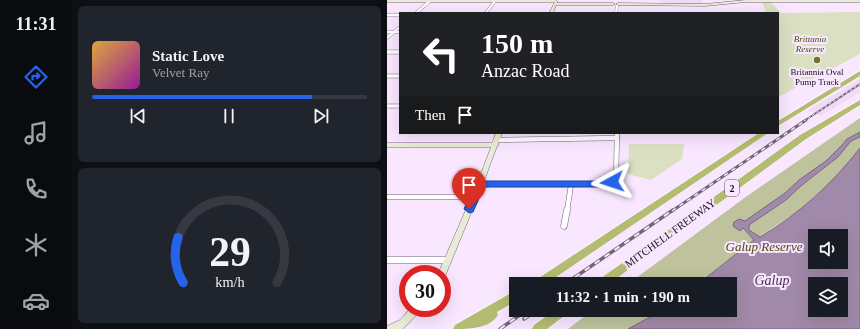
<!DOCTYPE html>
<meta charset="utf-8">
<style>
body{margin:0;font-family:"Times New Roman",serif;background:#20242c;color:#f1f3f6;height:100vh;display:flex;flex-direction:column;font-size:15px;white-space:nowrap}
*{box-sizing:border-box;margin:0}
p{font-size:13px;color:#9ea1a6}
.icon{flex:none;width:22px;height:22px;fill:none;stroke:currentColor;stroke-width:2;stroke-linecap:round;stroke-linejoin:round}
.map{position:relative;flex:1;overflow:hidden}
.sheet{display:flex;flex-direction:column;gap:6px;padding:6px;background:#0d0f14;width:315px}
.sheet>*{flex:none}
.hud{position:absolute;left:12px;top:12px;width:380px;height:122px;border-radius:0px;box-shadow:0 4px 16px #0002;background:#202124;color:#fff;overflow:hidden}
.buttons{position:absolute;left:421px;top:229px;display:grid;gap:8px}
.buttons a{display:grid;place-items:center;width:40px;height:40px;border-radius:0px;background:#171b24;box-shadow:0 4px 16px #0002;font-size:20px}
.speed{position:absolute;left:12px;top:265px;display:flex;gap:8px;font-size:20px;font-weight:700;text-align:center}
.speed>*{display:grid;place-content:center;width:52px;height:52px;border-radius:50%;background:#171b24;box-shadow:0 4px 16px #0002;line-height:1}
.speed .limit{border:6px solid #d22;background:#fff;color:#111}
.pin{position:absolute;display:grid;place-items:center;width:34px;height:34px;color:#fff;margin:-41px -17px;border-radius:50% 50% 50% 0;rotate:-45deg;box-shadow:0 0 4px #0007}
.pin .icon{rotate:45deg}
.me{position:absolute;width:44px;margin:-22px;rotate:265deg;stroke-linejoin:round;filter:drop-shadow(0 0 3px #0008)}
.turn{display:flex;align-items:center;gap:14px;height:84px;padding:0 16px;font-size:18px}
.turn .icon{width:52px;height:52px;stroke-width:2.5}
.turn b{display:block;font-size:28px;line-height:34px}
.then{display:flex;align-items:center;height:38px;padding:0 16px;background:#0003;gap:8px;font-size:15px}
.sheet .tile{flex:1;display:flex;flex-direction:column;justify-content:center;gap:6px;min-width:0;padding:0 14px;border-radius:6px;background:#20242c}
.sheet .dial{align-items:center;gap:0}
.dial svg{height:104px;overflow:visible;fill:none;stroke:#363941;stroke-width:7;stroke-linecap:round;text-anchor:middle}
.dial text{fill:#f1f3f6;stroke:none}
.song{display:flex;align-items:center;gap:12px}
.cover{width:48px;height:48px;border-radius:6px;background:linear-gradient(135deg,hsl(40 70% 55%),hsl(300 70% 35%))}
.played{height:4px;border-radius:2px;background:linear-gradient(90deg,#2563eb 80%,#363941 80%)}
.keys{display:flex;justify-content:space-around;direction:ltr}
.trip{position:absolute;left:122px;top:277px;width:228px;height:40px;border-radius:0px;background:#171b24;box-shadow:0 4px 16px #0002;font-weight:800;line-height:40px;text-align:center}
main{display:flex;flex:1;min-height:0}
.tabs{display:flex;flex-direction:column;width:72px;justify-content:space-around;align-items:center;background:#090b0e;color:#9ea1a6}
.tabs .icon{width:28px;height:28px}
.tabs .selected{color:#2563eb}
.tabs b{font-size:18px;color:#f1f3f6}
.map>svg:first-child{display:block}
.built{fill:#f0daf8}
.green{fill:#dce0c2}
.forest{fill:#bec39d}
.water{fill:#a18aa9;stroke:#78667f;fill-rule:evenodd}
.lines{fill:none;stroke-linecap:round;stroke-linejoin:round}
.street-far3-casing{stroke:#76637d;stroke-width:3}
.street-far2-casing{stroke:#76637d;stroke-width:4.5}
.street-far1-casing{stroke:#76637d;stroke-width:5.5}
.street-casing{stroke:#76637d;stroke-width:7}
.secondary-casing{stroke:#76637d;stroke-width:1}
.highway-casing{stroke:#fff;stroke-width:1}
.street-far3{stroke:#fff;stroke-width:2.5}
.street-far2{stroke:#fff;stroke-width:3.5}
.street-far1{stroke:#fff;stroke-width:4.5}
.street{stroke:#fff;stroke-width:6}
.secondary{fill:#e8ebd5;fill-rule:evenodd}
.highway{fill:#b4bc73;fill-rule:evenodd}
.rail-far2-casing{stroke:#726676;stroke-width:2}
.rail-far1-casing{stroke:#726676;stroke-width:3}
.rail-casing{stroke:#726676;stroke-width:3.5}
.rail-far2{stroke:#f9e7ff;stroke-width:1;stroke-dasharray:2.5;stroke-linecap:butt}
.rail-far1{stroke:#f9e7ff;stroke-width:1.5;stroke-dasharray:4.5;stroke-linecap:butt}
.rail{stroke:#f9e7ff;stroke-width:2;stroke-dasharray:6;stroke-linecap:butt}
.route{fill:#2563eb;stroke:#184099}
.poi-dot{fill:#6f761f;stroke:#f9e7ff;stroke-width:1.5}
.labels{text-anchor:middle;dominant-baseline:central;stroke-width:4;stroke-linejoin:round;paint-order:stroke}
.far-park-label{font-size:9px;font-style:italic;fill:#474b0c;stroke:#f9e7ff}
.far-poi-label{font-size:9px;fill:#1a121d;stroke:#f9e7ff}
.shield{fill:#f9e7ff;stroke:#5d5261;stroke-width:1}
.shield-label{font-size:10px;font-weight:bold;fill:#1a121d}
.street-label{font-size:11px;fill:#1a121d;stroke:#f9e7ff}
.near-park-label{font-size:13px;font-style:italic;fill:#474b0c;stroke:#f9e7ff}
.near-water-label{font-size:14px;font-style:italic;fill:#4e2d58;stroke:#f9e7ff}
</style>
<main>
<nav class="tabs">
<b>11:31</b>
<svg class="icon selected" aria-label="directions" viewBox="0 0 24 24"><path d="M12 3l9 9-9 9-9-9zM9 14v-3h6M13 9l2 2-2 2"/></svg>
<svg class="icon" aria-label="music" viewBox="0 0 24 24"><path d="M9 18V5l10-2v13"/><circle cx="6" cy="18" r="3"/><circle cx="16" cy="16" r="3"/></svg>
<svg class="icon" aria-label="phone" viewBox="0 0 24 24"><path d="M5 4h4l2 5-3 2q2 4 5 5l2-3 5 2v4C11 20 4 13 5 4z"/></svg>
<svg class="icon" aria-label="climate" viewBox="0 0 24 24"><path d="M12 3v18M4 7l16 10M4 17L20 7"/></svg>
<svg class="icon" aria-label="car" viewBox="0 0 24 24"><path d="M5 17H2v-5l4-1 3-4h7l3 4 3 1v5h-3M9 17h6M6 11h13"/><circle cx="7" cy="17" r="2"/><circle cx="17" cy="17" r="2"/></svg>
</nav>
<section class="sheet">
<div class="tile">
<div class="song"><i class="cover"></i><div><b>Static Love</b><p>Velvet Ray</p></div></div>
<div class="played"></div>
<div class="keys"><svg class="icon" aria-label="previous" viewBox="0 0 24 24"><path d="M18 5L8 12l10 7zM5 5v14"/></svg><svg class="icon" aria-label="pause" viewBox="0 0 24 24"><path d="M8 5v14M16 5v14"/></svg><svg class="icon" aria-label="next" viewBox="0 0 24 24"><path d="M6 5l10 7-10 7zM19 5v14"/></svg></div>
</div>
<div class="tile dial"><svg viewBox="0 0 100 80">
<path d="M14 69A42 42 0 1 1 86 69"/>
<path d="M14 69A42 42 0 0 1 10 34" stroke="#2563eb"/>
<text x="50" y="56" font-size="32" font-weight="700">29</text>
<text x="50" y="72" font-size="11">km/h</text>
</svg></div>
</section>
<div class="map">
<svg width="473" height="329" viewBox="0 0 473 329">
<rect width="100%" height="100%" fill="#f9e7ff"/>
<g class="built">
<polygon points="272,0 315,0 316,4 276,3"/>
<polygon points="473,79 473,92 434,116 421,110"/>
</g>
<g class="green">
<polygon points="375,2 384,2 394,13 473,12 473,54 391,97 391,13 379,13"/>
<polygon points="242,144 297,144 295,159 264,180 241,174"/>
</g>
<g class="forest">
<polygon points="473,118 473,132 460,139 455,145 439,161 412,180 398,193 358,221 356,228 367,240 311,284 241,284 360,196"/>
<polygon points="473,137 473,148 454,173 410,212 372,237 362,230 362,225 399,200 415,185 451,157 464,141"/>
<polygon points="206,310 276,310 241,329 181,329"/>
</g>
<path class="water" d="M 473,132 L 473,137 L 464,141 L 451,157 L 415,185 L 399,200 L 362,225 L 362,230 L 373,237 C 412,214 445,184 473,148 L 473,329 L 241,329 L 276,310 L 343,310 L 343,284 L 311,284 L 367,240 L 356,228 L 353,231 L 346,226 L 347,222 L 352,219 L 358,221 L 398,193 L 412,180 L 439,161 L 455,145 L 460,139 ZM 428,236 L 454,236 L 454,262 L 428,262 ZM 428,284 L 454,284 L 454,310 L 428,310 Z"/>
<g class="lines">
<g class="street-far3-casing">
<g id="street-far3">
<polyline points="29,13 43,1"/>
<polyline points="99,13 108,1"/>
<polyline points="229,13 230,6"/>
<polyline points="0,15 13,15"/>
<polyline points="0,32 13,32"/>
<polyline points="0,38 13,27"/>
<polyline points="0,52 13,52"/>
</g>
</g>
<g class="street-far2-casing">
<g id="street-far2">
<polyline points="0,52 13,52"/>
<polyline points="0,76 13,76"/>
<polyline points="0,106 13,106"/>
</g>
</g>
<g class="street-far1-casing">
<g id="street-far1">
<polyline points="113,140 230,138"/>
<polyline points="93,184 216,184 225,182 229,179 230,133"/>
<polyline points="0,197 88,197"/>
<polyline points="180,211 184,185"/>
</g>
</g>
<g class="street-casing">
<g id="street">
<polyline points="177,226 180,210"/>
<polyline points="0,260 61,260"/>
</g>
</g>
<g class="secondary-casing">
<g id="secondary">
<polygon points="0,0 169,0 170,1 170,3 226,3 228,4 226,5 169,5 166,13 162,13 168,2 0,2"/>
<polygon points="359,0 473,0 473,2 359,2 318,6 231,5 229,4 231,3 318,4"/>
<polygon points="109,133 115,133 111,144 112,145 110,146 96,184 59,274 58,276 55,277 55,274 51,274 90,184 104,147 0,147 0,143 105,143"/>
<polygon points="24,308 34,308 33,311 16,329 0,329 0,326 13,320"/>
</g>
</g>
<g class="highway-casing">
<g id="highway">
<polygon points="473,71 473,76 391,126 391,121"/>
<polygon points="473,100 473,105 419,139 222,284 209,284 210,281 413,135"/>
<polygon points="372,133 381,133 159,284 146,284 147,281"/>
<path d="M 129,290 L 129,301 L 110,312 L 111,315 C 103,329 82,329 66,329 L 68,325 Z"/>
<polygon points="168,310 183,310 181,313 160,329 145,329 147,325"/>
</g>
</g>
<use href="#street-far3" class="street-far3"/>
<use href="#street-far2" class="street-far2"/>
<use href="#street-far1" class="street-far1"/>
<use href="#street" class="street"/>
<use href="#secondary" class="secondary"/>
<use href="#highway" class="highway"/>
<g class="rail-far2-casing">
<polyline id="rail-far2" points="417,121 473,84"/>
</g>
<g class="rail-far1-casing">
<polyline id="rail-far1" points="285,211 419,120"/>
</g>
<g class="rail-casing">
<g id="rail">
<polyline points="178,284 286,210"/>
<polyline points="137,319 150,310"/>
<polyline points="113,329 140,310"/>
</g>
</g>
<use href="#rail-far2" class="rail-far2"/>
<use href="#rail-far1" class="rail-far1"/>
<use href="#rail" class="rail"/>
</g>
<polygon class="route" points="225,179 230,182 228,185 216,187 97,187 86,212 82,213 77,209 88,184 93,181 216,181"/>
<circle class="poi-dot" cx="430" cy="60" r="4"/>
<g class="labels">
<g class="far-park-label">
<text x="423" y="39">Brittania<tspan x="423" dy="10">Reserve</tspan></text>
</g>
<g class="far-poi-label">
<text x="430" y="72">Britannia Oval<tspan x="430" dy="10">Pump Track</tspan></text>
</g>
<rect class="shield" x="338" y="180" width="14" height="16" rx="3"/>
<g class="shield-label">
<text x="345" y="188">2</text>
</g>
<g class="street-label">
<text transform="translate(283 233) rotate(-36)">MITCHELL FREEWAY</text>
</g>
<g class="near-park-label">
<text x="377" y="246">Galup Reserve</text>
</g>
<g class="near-water-label">
<text x="385" y="280">Galup</text>
</g>
</g>
</svg>
<div class="buttons">
<a><svg class="icon" aria-label="sound" viewBox="0 0 24 24"><path d="M4 9h4l5-4v14l-5-4H4zM17 9q2 3 0 6"/></svg></a>
<a><svg class="icon" aria-label="layers" viewBox="0 0 24 24"><path d="M12 4l9 5-9 5-9-5zM3 14l9 5 9-5"/></svg></a>
</div>
<div class="speed"><div class="limit">30</div></div>
<div class="pin" style="left:82px;top:209px;background:#d93025"><svg class="icon" aria-label="arrive" viewBox="0 0 24 24"><path d="M6 21V4h12l-3 4 3 4H6"/></svg></div>
<svg class="me" style="left:225px;top:182px" viewBox="-20 -20 40 40"><path d="M0-17L14 15 0 8-14 15z" fill="#2563eb" stroke="#fff" stroke-width="4"/></svg>
<div class="trip">11:32 · 1 min · 190 m</div>
<div class="hud">
<div class="turn"><svg class="icon" aria-label="left" viewBox="0 0 24 24"><path d="M17 20v-9H6M10 6l-5 5 5 5"/></svg><div><b>150 m</b>Anzac Road</div></div>
<div class="then">Then<svg class="icon" aria-label="arrive" viewBox="0 0 24 24"><path d="M6 21V4h12l-3 4 3 4H6"/></svg></div>
</div>
</div>
</main>
